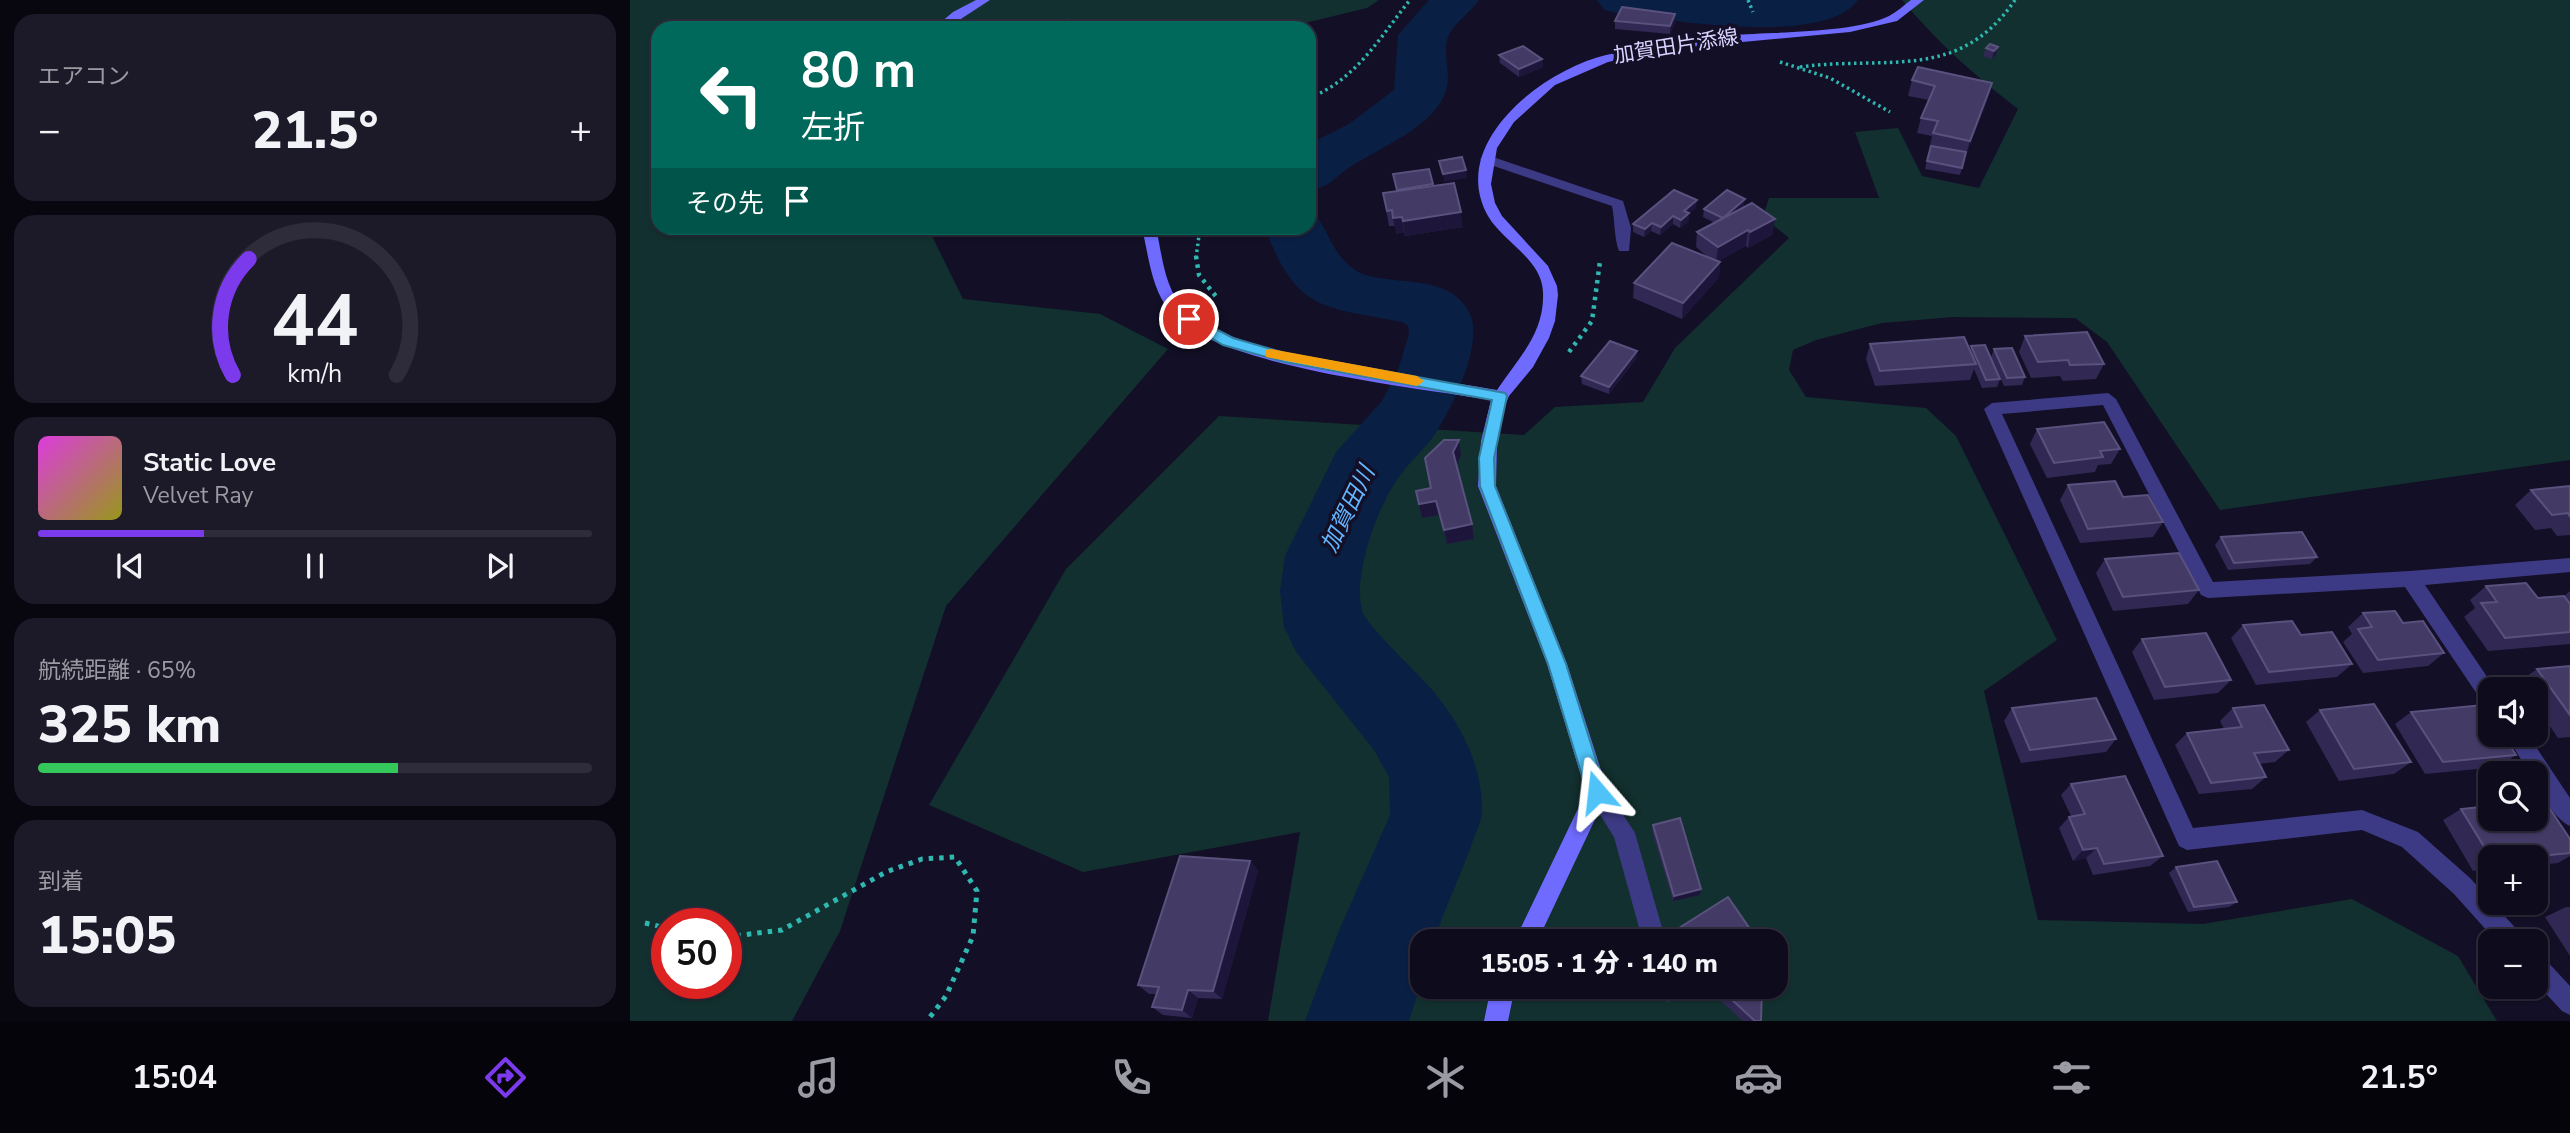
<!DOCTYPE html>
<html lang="ja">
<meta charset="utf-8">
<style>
body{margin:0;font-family:"Nunito Sans","Noto Sans JP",sans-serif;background:#1c1929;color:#f1f3f6;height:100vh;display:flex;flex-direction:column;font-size:26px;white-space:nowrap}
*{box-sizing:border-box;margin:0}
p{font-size:23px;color:#9b9ba3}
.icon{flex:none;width:38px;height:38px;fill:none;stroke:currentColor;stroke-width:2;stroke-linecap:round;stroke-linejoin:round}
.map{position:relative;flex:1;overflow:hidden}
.sheet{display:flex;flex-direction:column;gap:14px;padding:14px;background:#08060f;width:630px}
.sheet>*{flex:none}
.top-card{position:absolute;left:21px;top:21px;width:665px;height:214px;border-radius:21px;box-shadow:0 2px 5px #0004,0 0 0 2px #2e2b3b;background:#00695c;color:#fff;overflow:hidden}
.fabs{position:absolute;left:1848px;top:677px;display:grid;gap:14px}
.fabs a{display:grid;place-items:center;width:70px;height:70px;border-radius:14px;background:#0e0b1c;box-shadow:0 2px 5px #0004,0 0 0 2px #2e2b3b;font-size:35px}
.speed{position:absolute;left:21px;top:908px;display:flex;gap:14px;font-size:35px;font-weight:700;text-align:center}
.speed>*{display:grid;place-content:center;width:91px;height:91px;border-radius:50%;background:#0e0b1c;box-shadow:0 2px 5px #0004,0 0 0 2px #2e2b3b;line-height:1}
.speed .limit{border:10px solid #d22;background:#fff;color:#111}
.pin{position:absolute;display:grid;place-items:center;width:60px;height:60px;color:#fff;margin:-30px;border:4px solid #fff;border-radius:50%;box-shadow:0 2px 7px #0007}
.me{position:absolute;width:77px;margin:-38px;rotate:343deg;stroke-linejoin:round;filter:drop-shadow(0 0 5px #0008)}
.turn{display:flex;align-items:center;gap:24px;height:147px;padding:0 35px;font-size:32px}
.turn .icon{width:91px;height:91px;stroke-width:2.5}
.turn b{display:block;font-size:49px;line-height:60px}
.then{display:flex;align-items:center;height:66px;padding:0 35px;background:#0003;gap:14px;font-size:26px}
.big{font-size:52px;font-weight:800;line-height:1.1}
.sheet .tile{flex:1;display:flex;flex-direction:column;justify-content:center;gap:10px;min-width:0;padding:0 24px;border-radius:21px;background:#1c1929}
.sheet .dial{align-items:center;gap:0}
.dial svg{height:182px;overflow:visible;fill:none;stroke:#2e2b3b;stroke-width:7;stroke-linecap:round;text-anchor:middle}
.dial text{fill:#f1f3f6;stroke:none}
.song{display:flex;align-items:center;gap:21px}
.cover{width:84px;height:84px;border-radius:10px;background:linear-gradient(135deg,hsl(300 70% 55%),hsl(60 70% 35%))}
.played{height:7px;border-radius:4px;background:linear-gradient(90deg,#7c3aed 30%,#2e2b3b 30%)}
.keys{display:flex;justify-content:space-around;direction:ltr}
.heat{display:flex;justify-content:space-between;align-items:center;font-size:38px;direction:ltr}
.charge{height:10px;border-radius:5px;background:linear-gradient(90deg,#34c759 65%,#2e2b3b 0)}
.trip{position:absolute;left:780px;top:929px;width:378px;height:70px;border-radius:21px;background:#0e0b1c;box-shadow:0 2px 5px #0004,0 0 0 2px #2e2b3b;font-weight:800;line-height:70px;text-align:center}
.tabs{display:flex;height:112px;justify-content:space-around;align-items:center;background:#06040b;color:#9b9ba3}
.tabs .icon{width:49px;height:49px}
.tabs .current{color:#7c3aed}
.tabs b{font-size:32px;color:#f1f3f6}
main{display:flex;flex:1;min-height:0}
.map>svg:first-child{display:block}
.green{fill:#12302f;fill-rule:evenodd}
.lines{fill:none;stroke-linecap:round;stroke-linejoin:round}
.river{fill:#0a1f44;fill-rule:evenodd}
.path-far2{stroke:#2fb8b0;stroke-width:3.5;stroke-dasharray:2.5 3.5;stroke-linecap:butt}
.path-far1{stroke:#2fb8b0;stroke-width:4.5;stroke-dasharray:3.5 5;stroke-linecap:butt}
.path{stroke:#2fb8b0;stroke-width:5;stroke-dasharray:4.5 6;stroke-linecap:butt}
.street{fill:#3d3a85;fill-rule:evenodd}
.secondary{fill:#6f6bff;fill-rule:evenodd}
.wall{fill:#312854}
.shaded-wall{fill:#1d163a}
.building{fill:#433a66;stroke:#5a527e;stroke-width:2}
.route{fill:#4fc3f7;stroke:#337fa1;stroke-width:2}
.slow{fill:#f59e0b}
.labels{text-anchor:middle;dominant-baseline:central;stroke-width:7;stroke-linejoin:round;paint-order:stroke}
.street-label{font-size:21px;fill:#d9d4ff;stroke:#130f26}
.water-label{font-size:23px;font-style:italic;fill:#62b6ff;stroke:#130f26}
</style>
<main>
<section class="sheet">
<div class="tile"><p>エアコン</p>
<div class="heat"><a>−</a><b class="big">21.5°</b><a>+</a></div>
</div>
<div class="tile dial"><svg viewBox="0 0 100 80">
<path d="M14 69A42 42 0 1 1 86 69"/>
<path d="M14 69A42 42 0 0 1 21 18" stroke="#7c3aed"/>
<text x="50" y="56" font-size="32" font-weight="700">44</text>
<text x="50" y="72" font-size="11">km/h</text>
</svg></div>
<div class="tile">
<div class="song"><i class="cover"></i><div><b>Static Love</b><p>Velvet Ray</p></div></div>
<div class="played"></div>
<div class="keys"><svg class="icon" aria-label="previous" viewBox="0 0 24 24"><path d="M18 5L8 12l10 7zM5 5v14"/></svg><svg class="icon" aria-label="pause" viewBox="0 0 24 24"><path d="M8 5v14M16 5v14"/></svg><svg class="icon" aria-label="next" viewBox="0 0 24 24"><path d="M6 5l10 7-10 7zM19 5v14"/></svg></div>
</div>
<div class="tile"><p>航続距離 · 65%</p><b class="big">325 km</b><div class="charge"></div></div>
<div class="tile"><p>到着</p><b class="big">15:05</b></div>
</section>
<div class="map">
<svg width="1940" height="1021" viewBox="0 0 1940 1021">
<rect width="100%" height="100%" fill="#130f26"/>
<g class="green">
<path d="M 0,0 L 749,0 L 737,8 L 654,28 L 28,28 L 28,228 L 298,228 L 333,299 L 470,314 L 538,349 L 316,606 L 210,931 L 162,1021 L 0,1021 ZM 37,924 L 96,924 L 96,984 L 37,984 Z"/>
<path d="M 1272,0 L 1940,0 L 1940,460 L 1590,510 L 1477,342 L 1445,318 L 1323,317 L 1252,323 L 1186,340 L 1163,350 L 1159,370 L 1176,397 L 1296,408 L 1326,436 L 1427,640 L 1354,691 L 1408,920 L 1573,924 L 1722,899 L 1828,956 L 1867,1021 L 638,1021 L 670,832 L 453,872 L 299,805 L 436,569 L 589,416 L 894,435 L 925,407 L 1013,402 L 1045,348 L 1159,238 L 1133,217 L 1139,198 L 1249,198 L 1225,132 L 1268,128 L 1292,176 L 1349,188 L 1388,109 C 1345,76 1307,42 1272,0 ZM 793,942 L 1146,942 L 1146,987 L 793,987 Z"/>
</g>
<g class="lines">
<g class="river">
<path d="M 799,0 L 849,0 C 841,12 822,25 818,37 C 812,53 822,75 816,91 C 804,127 749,148 720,167 C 701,180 703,185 679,191 L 679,144 L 719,124 L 764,90 L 768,35 Z"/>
<path d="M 967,0 L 1228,0 C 1195,47 1041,20 991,14 L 974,10 Z"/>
<path d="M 679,213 L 686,215 C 700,235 704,256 725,270 C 755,289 819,269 840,314 C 854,344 821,411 803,437 C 790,454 773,468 763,486 C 745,516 733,553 730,586 C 730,594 730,606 733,613 C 741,630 789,674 804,692 C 832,726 853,768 852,812 C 851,822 846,833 842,843 C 831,876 814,908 804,942 L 793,942 L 793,976 L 779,1021 L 675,1021 L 710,928 L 760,815 L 759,777 L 744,750 L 666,652 L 654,627 L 650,591 L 655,556 L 706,452 L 752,401 L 768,370 L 779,334 L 778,326 L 772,322 C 691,306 667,312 635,228 L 679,228 Z"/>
</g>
<g class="path-far2">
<polyline points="1118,0 1123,12"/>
<polyline points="429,28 440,20"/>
<polyline points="1150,62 1200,78 1260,112"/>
<path d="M 1170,67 C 1256,55 1328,83 1385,0"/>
<path d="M 679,98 C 726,80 750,37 780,0"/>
<polyline points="566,258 570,228"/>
</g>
<g class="path-far1">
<polyline points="566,256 569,275 588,299"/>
<polyline points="939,352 962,321 970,261"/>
</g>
<g class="path">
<polyline points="15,923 37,928"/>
<polyline points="96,937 152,930 256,872 292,859 325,857 347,891 343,936 316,996 297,1021"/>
</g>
<g class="street">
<path d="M 857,155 L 993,201 L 1001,228 L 999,251 L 989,251 C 984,238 985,221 982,206 L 852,162 L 850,159 Z"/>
<polygon points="1478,393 1486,399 1583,582 1780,571 1940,558 1940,572 1795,585 1866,690 1860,690 1860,706 1853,703 1775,587 1578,598 1571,595 1473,405 1372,414 1563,828 1732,810 1788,832 1840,878 1891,934 1894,942 1867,942 1824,894 1772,847 1732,830 1557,850 1549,846 1354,409 1362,403"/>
<path d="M 1876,735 L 1898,735 L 1940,798 L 1940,826 C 1925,820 1906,789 1906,774 L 1900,774 Z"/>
<polygon points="967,782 974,785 1005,833 1036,942 1013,942 984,837 956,792 960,785"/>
<polygon points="1906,954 1914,958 1940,986 1940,1015 1932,1011 1906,983"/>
<polygon points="1026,987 1050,987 1046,998 1038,1002 1030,998"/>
</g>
<g class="secondary">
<polygon points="346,0 360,0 317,28 304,28 323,12"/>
<path d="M 1281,0 L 1294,0 L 1267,21 L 1220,32 L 1037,49 L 978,62 L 925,85 L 884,122 L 867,148 L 861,184 L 865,203 L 872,216 L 918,266 L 927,286 L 928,295 L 925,321 L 919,338 L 903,367 L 879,396 L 874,408 L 867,441 L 866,486 L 937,664 L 978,792 L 907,942 L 884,942 L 956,792 L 917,664 L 848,486 L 851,441 L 861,400 C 787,387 590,368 541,313 C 521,289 519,257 512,228 L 526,228 C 532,253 534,289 554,308 C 611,362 788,376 867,390 C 888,358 915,334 913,292 C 912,259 873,242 858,216 C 817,143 913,70 976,55 C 1018,46 1059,39 1102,35 C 1142,32 1226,33 1259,16 C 1267,12 1274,5 1281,0 Z"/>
<polygon points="861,987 885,987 878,1021 854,1021"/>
</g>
</g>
<g class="wall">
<polygon points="1045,14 1045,22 1040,34 985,29 985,21"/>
<polygon points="1368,47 1366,55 1362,59 1353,56 1356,48"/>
<polygon points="869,55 912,59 913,67 889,77 870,63"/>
<polygon points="1282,80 1362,83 1358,98 1335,157 1330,175 1295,169 1302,136 1287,133 1291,118 1299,100 1278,96"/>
<polygon points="763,174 803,186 833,227 775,236 774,232 766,234 765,226 759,226 753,193 767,191"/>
<polygon points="1114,207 1145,219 1142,235 1118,248 1116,246 1088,261 1090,262 1089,277 1052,319 1003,298 1004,283 1079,258 1066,247 1067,232 1085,223 1073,217 1074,209"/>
<polygon points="1066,208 1059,213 1059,221 1050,228 1043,224 1030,235 1021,231 1014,237 1003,232 1003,224"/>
<polygon points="1395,336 1474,364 1466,379 1433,381 1430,376 1401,378 1389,352"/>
<polygon points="1240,344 1340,350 1341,346 1370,379 1367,387 1352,388 1344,369 1340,380 1245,386 1236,359"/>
<polygon points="1364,349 1395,377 1392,385 1374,386 1361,357"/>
<polygon points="1007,351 1006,359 979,394 952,384 951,376"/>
<polygon points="1407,429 1490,449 1481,464 1468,465 1465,472 1417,478 1400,444"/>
<polygon points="831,455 827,465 842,524 844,539 817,544 809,515 792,518 786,491 801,488"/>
<polygon points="1438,485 1493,497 1533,522 1523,537 1450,543 1430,500"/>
<polygon points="1940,486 1940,535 1927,536 1921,528 1905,530 1885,505 1901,490"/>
<polygon points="1591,537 1687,557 1680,564 1598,570 1585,545"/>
<polygon points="1475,559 1569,590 1558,604 1483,611 1466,573"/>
<polygon points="1856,586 1908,598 1934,596 1940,591 1940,644 1858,651 1834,617 1845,608 1840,600"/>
<polygon points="1733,613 1773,623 1814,653 1798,666 1733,673 1713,642 1722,634 1718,627"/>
<polygon points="1613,625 1671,635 1722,664 1707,677 1626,685 1601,638"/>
<polygon points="1512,639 1601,680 1588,693 1524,700 1502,652"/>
<polygon points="1940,666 1940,737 1928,738 1906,706 1906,690 1894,690 1889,682 1907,669"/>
<polygon points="1382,708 1486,739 1476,752 1391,763 1374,721"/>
<polygon points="1603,708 1659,750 1645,762 1629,764 1636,777 1622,789 1569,794 1545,745 1557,733 1594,729 1590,721"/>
<polygon points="1690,710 1781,762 1764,774 1709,781 1676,722"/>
<polygon points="1781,712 1886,755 1868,767 1795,774 1765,724"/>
<polygon points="1441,784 1533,856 1520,866 1463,875 1456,858 1443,861 1429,828 1439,817 1441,816 1431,795"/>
<polygon points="1831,809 1940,839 1940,856 1928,863 1906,865 1906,858 1860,858 1860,869 1843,871 1813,820"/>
<polygon points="1023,825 1070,895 1043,901 1022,831"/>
<polygon points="620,861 628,871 592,999 568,998 562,1018 533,1015 522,1007 526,994 519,994 508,985"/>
<polygon points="1546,867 1607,902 1599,907 1558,912 1539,873"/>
<polygon points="1936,907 1940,907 1940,956 1915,917"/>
<polygon points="1049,928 1129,942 1049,942 1047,938"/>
<polygon points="1078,987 1132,987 1131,1021 1113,1021 1081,992"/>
</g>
<g class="shaded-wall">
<polygon points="1045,14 1045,22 1040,34 1040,26"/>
<polygon points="1368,47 1366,55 1362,59 1364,51"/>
<polygon points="912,59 913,67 889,77 889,69"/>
<polygon points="1362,83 1358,98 1335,157 1340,141"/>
<polygon points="836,170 837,178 814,182 813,174"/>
<polygon points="803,184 804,192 768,198 767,190"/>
<polygon points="1115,199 1114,207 1092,226 1093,218"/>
<polygon points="1067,200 1066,208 1059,213 1059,221 1050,228 1051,220 1054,211"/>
<polygon points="831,212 833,227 775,236 773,221"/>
<polygon points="1043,216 1043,224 1030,235 1031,227"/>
<polygon points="772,217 774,232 766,234 763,218"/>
<polygon points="1145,219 1142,235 1118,248 1120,232"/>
<polygon points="1022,223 1021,231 1014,237 1015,229"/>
<polygon points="1118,230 1116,246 1086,262 1088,247"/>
<polygon points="1090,262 1089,277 1052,319 1053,303"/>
<polygon points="1007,351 1006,359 979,394 979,387"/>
<polygon points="829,440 831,455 826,467 823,452"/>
<polygon points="806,501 809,515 792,518 789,504"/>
<polygon points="842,524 844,539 817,544 814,530"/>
<polygon points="1467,848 1456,858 1443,861 1453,850"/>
<polygon points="620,861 628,871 592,999 583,991"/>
<polygon points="1071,889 1070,895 1043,901 1044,896"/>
<polygon points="558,990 568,998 562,1018 552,1010"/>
</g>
<g class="building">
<polygon points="992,7 1045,14 1040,26 985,21"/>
<polygon points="1360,44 1368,47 1364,51 1356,48"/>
<polygon points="893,46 912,59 889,69 869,55"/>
<polygon points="1288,67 1362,83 1340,141 1303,133 1308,121 1291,118 1305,86 1282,80"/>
<polygon points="1301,146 1336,152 1332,168 1297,161"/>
<polygon points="832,157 836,170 813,174 809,161"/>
<polygon points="799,169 803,184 767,190 763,174"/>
<polygon points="824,183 831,212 773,221 772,217 763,218 762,210 757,211 753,193"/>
<polygon points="1044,190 1067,200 1054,211 1059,213 1051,220 1043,216 1031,227 1022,223 1015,229 1003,224"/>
<polygon points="1097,190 1115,199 1093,218 1074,209"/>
<polygon points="1122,203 1145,219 1120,232 1118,230 1088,247 1067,232"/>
<polygon points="1042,243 1090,262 1053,303 1004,283"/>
<polygon points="1457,332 1474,364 1440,365 1438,360 1408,362 1395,336"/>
<polygon points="1334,337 1346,364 1250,371 1240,344"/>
<polygon points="980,341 1007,351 979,387 951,376"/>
<polygon points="1355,345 1370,379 1356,380 1341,346"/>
<polygon points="1382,348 1395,377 1377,378 1364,349"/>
<polygon points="1474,422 1490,449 1470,451 1473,457 1424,463 1407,429"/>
<polygon points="814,440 829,440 823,452 842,524 814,530 806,501 789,504 786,491 801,488 795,458"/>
<polygon points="1485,481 1493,497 1518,495 1533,522 1458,529 1438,485"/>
<polygon points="1940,486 1940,517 1938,513 1922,515 1901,490"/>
<polygon points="1672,532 1687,557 1604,563 1591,537"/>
<polygon points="1549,553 1569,590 1493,597 1475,559"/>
<polygon points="1896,583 1908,598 1934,596 1940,604 1940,632 1875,638 1851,603 1867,602 1856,586"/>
<polygon points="1765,611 1773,623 1793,621 1814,653 1748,660 1728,629 1742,627 1733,613"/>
<polygon points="1662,621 1671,635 1702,632 1722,664 1639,672 1613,625"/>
<polygon points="1576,633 1601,680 1535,687 1512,639"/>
<polygon points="1940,666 1940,715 1907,669"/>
<polygon points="1466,698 1486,739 1400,750 1382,708"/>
<polygon points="1744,704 1781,762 1724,769 1690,710"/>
<polygon points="1634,705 1659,750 1624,753 1636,777 1581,783 1557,733 1612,727 1603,708"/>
<polygon points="1853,705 1860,717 1860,735 1873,735 1886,755 1813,762 1781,712"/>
<polygon points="1495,776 1533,856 1474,864 1467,848 1453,850 1439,817 1455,814 1441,784"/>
<polygon points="1914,800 1940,839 1940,853 1890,858 1861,858 1831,809 1860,806 1860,819 1906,819 1906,801"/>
<polygon points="1050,818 1071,889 1044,896 1023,825"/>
<polygon points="550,856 620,861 583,991 558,990 552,1010 522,1007 529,987 508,985"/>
<polygon points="1587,861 1607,902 1564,907 1546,867"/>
<polygon points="1098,897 1129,942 1057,942 1049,928"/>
<polygon points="1088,987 1132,987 1131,1021 1125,1021"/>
</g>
<polygon class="route" points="559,315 603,338 655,353 875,393 877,396 864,458 865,486 936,664 976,792 973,799 967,801 960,799 957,792 918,664 850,486 849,458 862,400 655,362 593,345 554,322 552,319"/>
<polygon class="slow" points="641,349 787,376 794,381 787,386 636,357 636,350"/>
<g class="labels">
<g class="street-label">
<text transform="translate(1046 46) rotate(-9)">加賀田片添線</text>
</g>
<g class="water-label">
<text transform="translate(718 509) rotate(-64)">加賀田川</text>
</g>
</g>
</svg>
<div class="fabs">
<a><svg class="icon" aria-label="sound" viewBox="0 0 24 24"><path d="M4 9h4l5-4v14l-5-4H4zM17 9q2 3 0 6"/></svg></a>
<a><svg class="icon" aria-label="search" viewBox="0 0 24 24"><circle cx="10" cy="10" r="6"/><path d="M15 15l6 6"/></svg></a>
<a>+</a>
<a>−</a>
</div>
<div class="speed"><div class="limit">50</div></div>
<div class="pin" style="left:559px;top:319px;background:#d93025"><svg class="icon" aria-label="arrive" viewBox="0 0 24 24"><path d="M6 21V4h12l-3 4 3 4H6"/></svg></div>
<svg class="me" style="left:967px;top:792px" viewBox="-20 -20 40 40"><path d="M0-17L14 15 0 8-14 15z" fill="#4fc3f7" stroke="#fff" stroke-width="4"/></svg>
<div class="trip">15:05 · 1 分 · 140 m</div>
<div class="top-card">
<div class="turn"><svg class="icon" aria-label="left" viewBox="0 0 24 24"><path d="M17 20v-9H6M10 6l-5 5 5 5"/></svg><div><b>80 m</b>左折</div></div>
<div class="then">その先<svg class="icon" aria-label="arrive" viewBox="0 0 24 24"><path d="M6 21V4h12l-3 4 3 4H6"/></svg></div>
</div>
</div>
</main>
<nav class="tabs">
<b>15:04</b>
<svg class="icon current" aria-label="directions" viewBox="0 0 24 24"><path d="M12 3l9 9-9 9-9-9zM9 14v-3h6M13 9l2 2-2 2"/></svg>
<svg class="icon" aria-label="music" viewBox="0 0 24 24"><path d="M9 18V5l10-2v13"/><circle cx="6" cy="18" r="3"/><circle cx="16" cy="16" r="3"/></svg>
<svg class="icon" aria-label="phone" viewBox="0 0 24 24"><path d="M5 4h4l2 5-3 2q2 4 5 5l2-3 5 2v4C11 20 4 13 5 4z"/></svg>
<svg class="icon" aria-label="climate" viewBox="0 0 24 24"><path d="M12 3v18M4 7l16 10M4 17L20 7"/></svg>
<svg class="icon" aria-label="car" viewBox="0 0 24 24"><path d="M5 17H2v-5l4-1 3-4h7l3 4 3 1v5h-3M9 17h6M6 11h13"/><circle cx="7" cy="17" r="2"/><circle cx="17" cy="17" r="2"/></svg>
<svg class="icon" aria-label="filters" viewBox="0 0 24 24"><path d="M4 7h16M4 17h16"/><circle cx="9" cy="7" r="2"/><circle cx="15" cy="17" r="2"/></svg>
<b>21.5°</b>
</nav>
